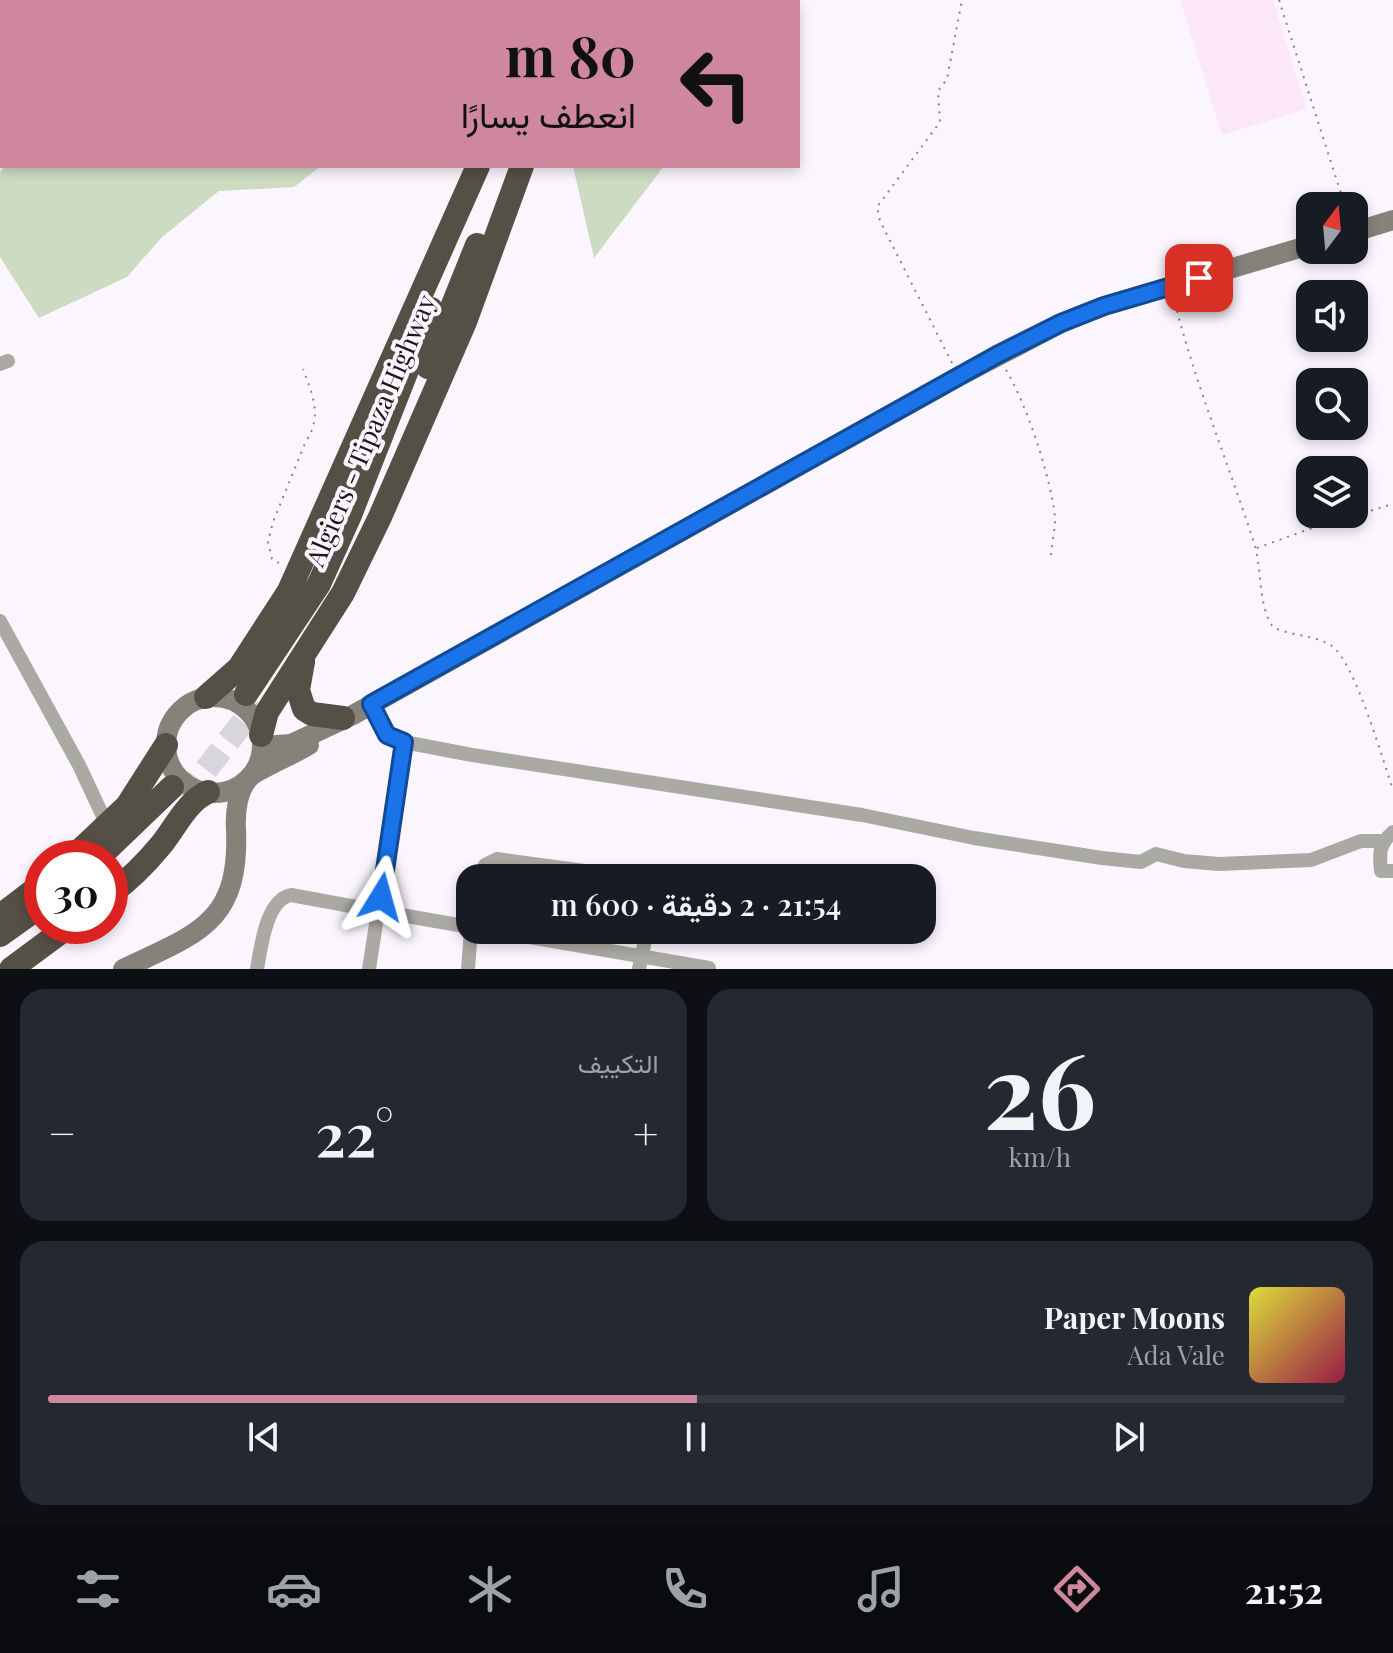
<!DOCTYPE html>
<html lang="ar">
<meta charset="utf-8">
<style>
body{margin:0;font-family:"Playfair Display",Vazirmatn,serif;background:#242831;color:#f1f3f6;direction:rtl;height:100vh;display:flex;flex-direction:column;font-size:30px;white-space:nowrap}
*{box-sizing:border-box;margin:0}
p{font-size:26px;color:#9ea1a6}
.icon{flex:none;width:44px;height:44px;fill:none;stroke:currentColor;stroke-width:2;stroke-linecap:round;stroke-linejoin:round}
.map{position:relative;height:969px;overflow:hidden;direction:ltr}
.side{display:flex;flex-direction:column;gap:20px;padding:20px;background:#0d0f14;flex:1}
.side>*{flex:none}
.top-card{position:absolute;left:0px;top:0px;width:800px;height:168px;box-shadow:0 4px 12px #0003;direction:rtl;background:#ce879c;color:#111;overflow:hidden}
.needle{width:52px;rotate:16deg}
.controls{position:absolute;left:1296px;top:192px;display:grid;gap:16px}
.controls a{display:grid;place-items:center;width:72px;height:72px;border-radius:16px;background:#171b24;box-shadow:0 4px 12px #0003;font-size:40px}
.speed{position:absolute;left:24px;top:840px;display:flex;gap:16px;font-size:40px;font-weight:700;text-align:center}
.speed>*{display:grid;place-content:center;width:104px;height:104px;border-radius:50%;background:#171b24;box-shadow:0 4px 12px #0003;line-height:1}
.speed .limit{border:12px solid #d22;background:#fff;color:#111}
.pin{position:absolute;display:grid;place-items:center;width:68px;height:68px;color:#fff;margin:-34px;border-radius:16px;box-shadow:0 4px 12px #0006}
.me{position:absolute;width:88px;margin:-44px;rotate:8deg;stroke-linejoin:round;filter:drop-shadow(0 0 6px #0008)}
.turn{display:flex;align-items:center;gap:28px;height:168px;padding:0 32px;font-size:36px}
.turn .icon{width:104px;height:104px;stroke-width:2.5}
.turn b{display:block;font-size:56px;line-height:68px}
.big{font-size:60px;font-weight:600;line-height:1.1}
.side .card{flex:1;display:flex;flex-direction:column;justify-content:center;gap:12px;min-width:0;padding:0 28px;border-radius:24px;background:#242831}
.side .dial{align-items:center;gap:0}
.dial b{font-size:104px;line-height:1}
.song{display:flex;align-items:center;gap:24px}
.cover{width:96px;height:96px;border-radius:12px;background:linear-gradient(135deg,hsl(60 70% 55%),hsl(340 70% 35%))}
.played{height:8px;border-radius:4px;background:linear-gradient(90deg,#ce879c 50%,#363941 50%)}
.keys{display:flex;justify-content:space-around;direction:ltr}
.heat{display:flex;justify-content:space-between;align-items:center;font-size:44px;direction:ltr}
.side .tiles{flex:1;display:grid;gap:20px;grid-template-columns:1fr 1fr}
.card:last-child{grid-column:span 2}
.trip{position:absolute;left:456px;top:864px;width:480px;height:80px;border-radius:24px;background:#171b24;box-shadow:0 4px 12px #0003;font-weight:600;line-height:80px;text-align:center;direction:rtl}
.menu{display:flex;height:128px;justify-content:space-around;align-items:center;background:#090b0e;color:#9ea1a6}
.menu .icon{width:56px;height:56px}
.menu .on{color:#ce879c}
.menu b{font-size:36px;color:#f1f3f6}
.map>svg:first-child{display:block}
.industrial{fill:#fbe7f8}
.green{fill:#cedbc3}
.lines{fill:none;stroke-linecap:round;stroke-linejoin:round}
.motorway-tunnel{stroke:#d9d5dc;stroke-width:24;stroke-dasharray:24 12;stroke-linecap:butt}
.path{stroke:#868389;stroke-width:2;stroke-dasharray:2 6;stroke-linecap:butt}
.minor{stroke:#aba9a3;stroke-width:14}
.secondary{stroke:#85827a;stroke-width:20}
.motorway{stroke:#545045;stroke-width:24}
.route-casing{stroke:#114b97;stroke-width:20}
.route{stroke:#1a73e8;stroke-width:14}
.labels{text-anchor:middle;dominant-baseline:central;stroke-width:8;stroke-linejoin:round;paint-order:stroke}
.street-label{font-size:26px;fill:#1b191d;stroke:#fbf6fe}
</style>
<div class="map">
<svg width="1393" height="969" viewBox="0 0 1393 969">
<rect width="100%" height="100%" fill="#fbf6fe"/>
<polygon class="industrial" points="1180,0 1273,0 1307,109 1222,135"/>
<g class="green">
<polygon points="290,0 495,0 290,2"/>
<polygon points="4,166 321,166 294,187 219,191 162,237 127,277 39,318 0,257 0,172"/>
<polygon points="573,166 664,166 594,258"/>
</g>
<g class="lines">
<polyline class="motorway-tunnel" points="184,798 258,703"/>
<g class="path">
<polyline points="1279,0 1345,206"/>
<path d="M 1175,303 C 1196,386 1229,465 1255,546 C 1262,571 1258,601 1271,624 C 1277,635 1316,634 1332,646 C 1356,665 1382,758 1393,790"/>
<polyline points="952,363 880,221 877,207 940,122 938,91 947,79 962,0"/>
<path d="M 1006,370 C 1026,402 1052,481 1055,518 C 1055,530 1052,543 1051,556"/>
<polyline points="1257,548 1315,527 1393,504"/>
<path d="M 279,563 L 272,559 L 268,542 L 273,522 L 306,441 C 323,416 312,394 303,369"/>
</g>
<g class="minor">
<polyline points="0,364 8,361"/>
<polyline points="0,621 79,765 107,825"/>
<polyline points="371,704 387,735 404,742 472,755 862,815 974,838 1102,858 1141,862 1156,854 1184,861 1219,864 1311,860 1361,841 1382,841"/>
<polyline points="404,742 378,911 470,927"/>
<path d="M 1393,832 C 1379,844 1379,853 1381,871 L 1393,871"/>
<polyline points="479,878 485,865 497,859 636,878"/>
<polyline points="489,930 709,968"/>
<path d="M 257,969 C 261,947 266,900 291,895 L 378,911 L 369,969"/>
<polyline points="468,969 471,930"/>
<polyline points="639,969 647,930"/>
</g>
<g class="secondary">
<polyline points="1354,232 1393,220"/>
<circle cx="214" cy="745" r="48"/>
<polyline points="262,746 291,744 351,716 958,377 1061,323 1104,306 1310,245"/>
<path d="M 123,969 C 196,934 240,924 236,830 C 235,814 237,791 249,778 C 255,771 297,753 309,745"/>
</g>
<g class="motorway">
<polyline points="561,2 562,0"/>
<polyline points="581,2 582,0"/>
<polyline points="428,367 477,245"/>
<polyline points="303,662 298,690 304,709 312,714 343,718"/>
<polyline points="246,694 319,584 350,515 431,309"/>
<polyline points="206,697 239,668 289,591 478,166"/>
<polyline points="261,735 267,712 343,593 380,517 465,322 522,166"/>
<polyline points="72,858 127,806 166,745"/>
<polyline points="98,858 172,787"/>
<path d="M 110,894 C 128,881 147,862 161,845 C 175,828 187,801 208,792"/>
<polyline points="0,916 42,884"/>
<polyline points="0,935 42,905"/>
<polyline points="11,969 69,926"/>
</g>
</g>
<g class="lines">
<g class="route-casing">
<polyline id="route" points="381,897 404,742 387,735 371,704 997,355 1061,323 1104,306 1199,278"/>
</g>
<use href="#route" class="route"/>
</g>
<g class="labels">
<g class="street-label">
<text transform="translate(370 430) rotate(-67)">Algiers - Tipaza Highway</text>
</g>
</g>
</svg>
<div class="controls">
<a><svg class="needle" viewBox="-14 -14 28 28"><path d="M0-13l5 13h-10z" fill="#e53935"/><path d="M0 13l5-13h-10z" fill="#9ea1a6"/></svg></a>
<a><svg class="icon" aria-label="sound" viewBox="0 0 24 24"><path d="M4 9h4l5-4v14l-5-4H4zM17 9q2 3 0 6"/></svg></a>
<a><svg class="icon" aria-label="search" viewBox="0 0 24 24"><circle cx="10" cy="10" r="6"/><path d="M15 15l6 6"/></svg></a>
<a><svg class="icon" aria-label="layers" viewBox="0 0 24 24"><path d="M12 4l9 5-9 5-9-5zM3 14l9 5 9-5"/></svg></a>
</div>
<div class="speed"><div class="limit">30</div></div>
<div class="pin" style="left:1199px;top:278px;background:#d93025"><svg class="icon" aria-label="arrive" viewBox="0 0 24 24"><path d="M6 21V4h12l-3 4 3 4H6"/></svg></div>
<svg class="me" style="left:381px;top:897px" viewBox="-20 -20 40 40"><path d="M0-17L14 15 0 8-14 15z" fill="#1a73e8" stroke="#fff" stroke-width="4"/></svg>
<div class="trip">21:54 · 2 دقيقة · 600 m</div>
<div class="top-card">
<div class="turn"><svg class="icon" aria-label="left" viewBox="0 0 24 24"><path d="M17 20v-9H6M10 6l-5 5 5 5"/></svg><div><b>80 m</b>انعطف يسارًا</div></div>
</div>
</div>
<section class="side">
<div class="tiles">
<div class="card dial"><b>26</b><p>km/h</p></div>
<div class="card"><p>التكييف</p>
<div class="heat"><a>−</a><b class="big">22°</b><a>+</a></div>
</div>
<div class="card">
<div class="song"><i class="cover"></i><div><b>Paper Moons</b><p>Ada Vale</p></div></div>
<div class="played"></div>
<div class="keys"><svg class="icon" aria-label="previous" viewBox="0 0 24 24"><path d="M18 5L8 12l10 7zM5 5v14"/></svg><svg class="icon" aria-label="pause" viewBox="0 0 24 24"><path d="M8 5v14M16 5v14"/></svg><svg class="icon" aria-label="next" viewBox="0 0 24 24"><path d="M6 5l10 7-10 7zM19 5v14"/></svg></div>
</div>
</div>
</section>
<nav class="menu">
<b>21:52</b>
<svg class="icon on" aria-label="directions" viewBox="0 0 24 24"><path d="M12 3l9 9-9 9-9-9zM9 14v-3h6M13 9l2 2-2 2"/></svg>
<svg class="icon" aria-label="music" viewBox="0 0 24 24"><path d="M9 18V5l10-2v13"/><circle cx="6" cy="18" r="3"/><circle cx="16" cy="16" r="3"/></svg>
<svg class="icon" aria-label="phone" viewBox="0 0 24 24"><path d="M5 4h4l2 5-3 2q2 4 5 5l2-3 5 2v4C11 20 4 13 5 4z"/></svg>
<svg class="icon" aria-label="climate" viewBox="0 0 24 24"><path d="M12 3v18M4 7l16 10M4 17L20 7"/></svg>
<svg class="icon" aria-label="car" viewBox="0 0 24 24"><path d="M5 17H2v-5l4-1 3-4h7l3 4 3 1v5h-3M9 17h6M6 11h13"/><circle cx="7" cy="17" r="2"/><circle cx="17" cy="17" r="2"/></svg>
<svg class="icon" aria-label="filters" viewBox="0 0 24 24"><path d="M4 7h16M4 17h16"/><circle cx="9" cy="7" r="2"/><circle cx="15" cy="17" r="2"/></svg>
</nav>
